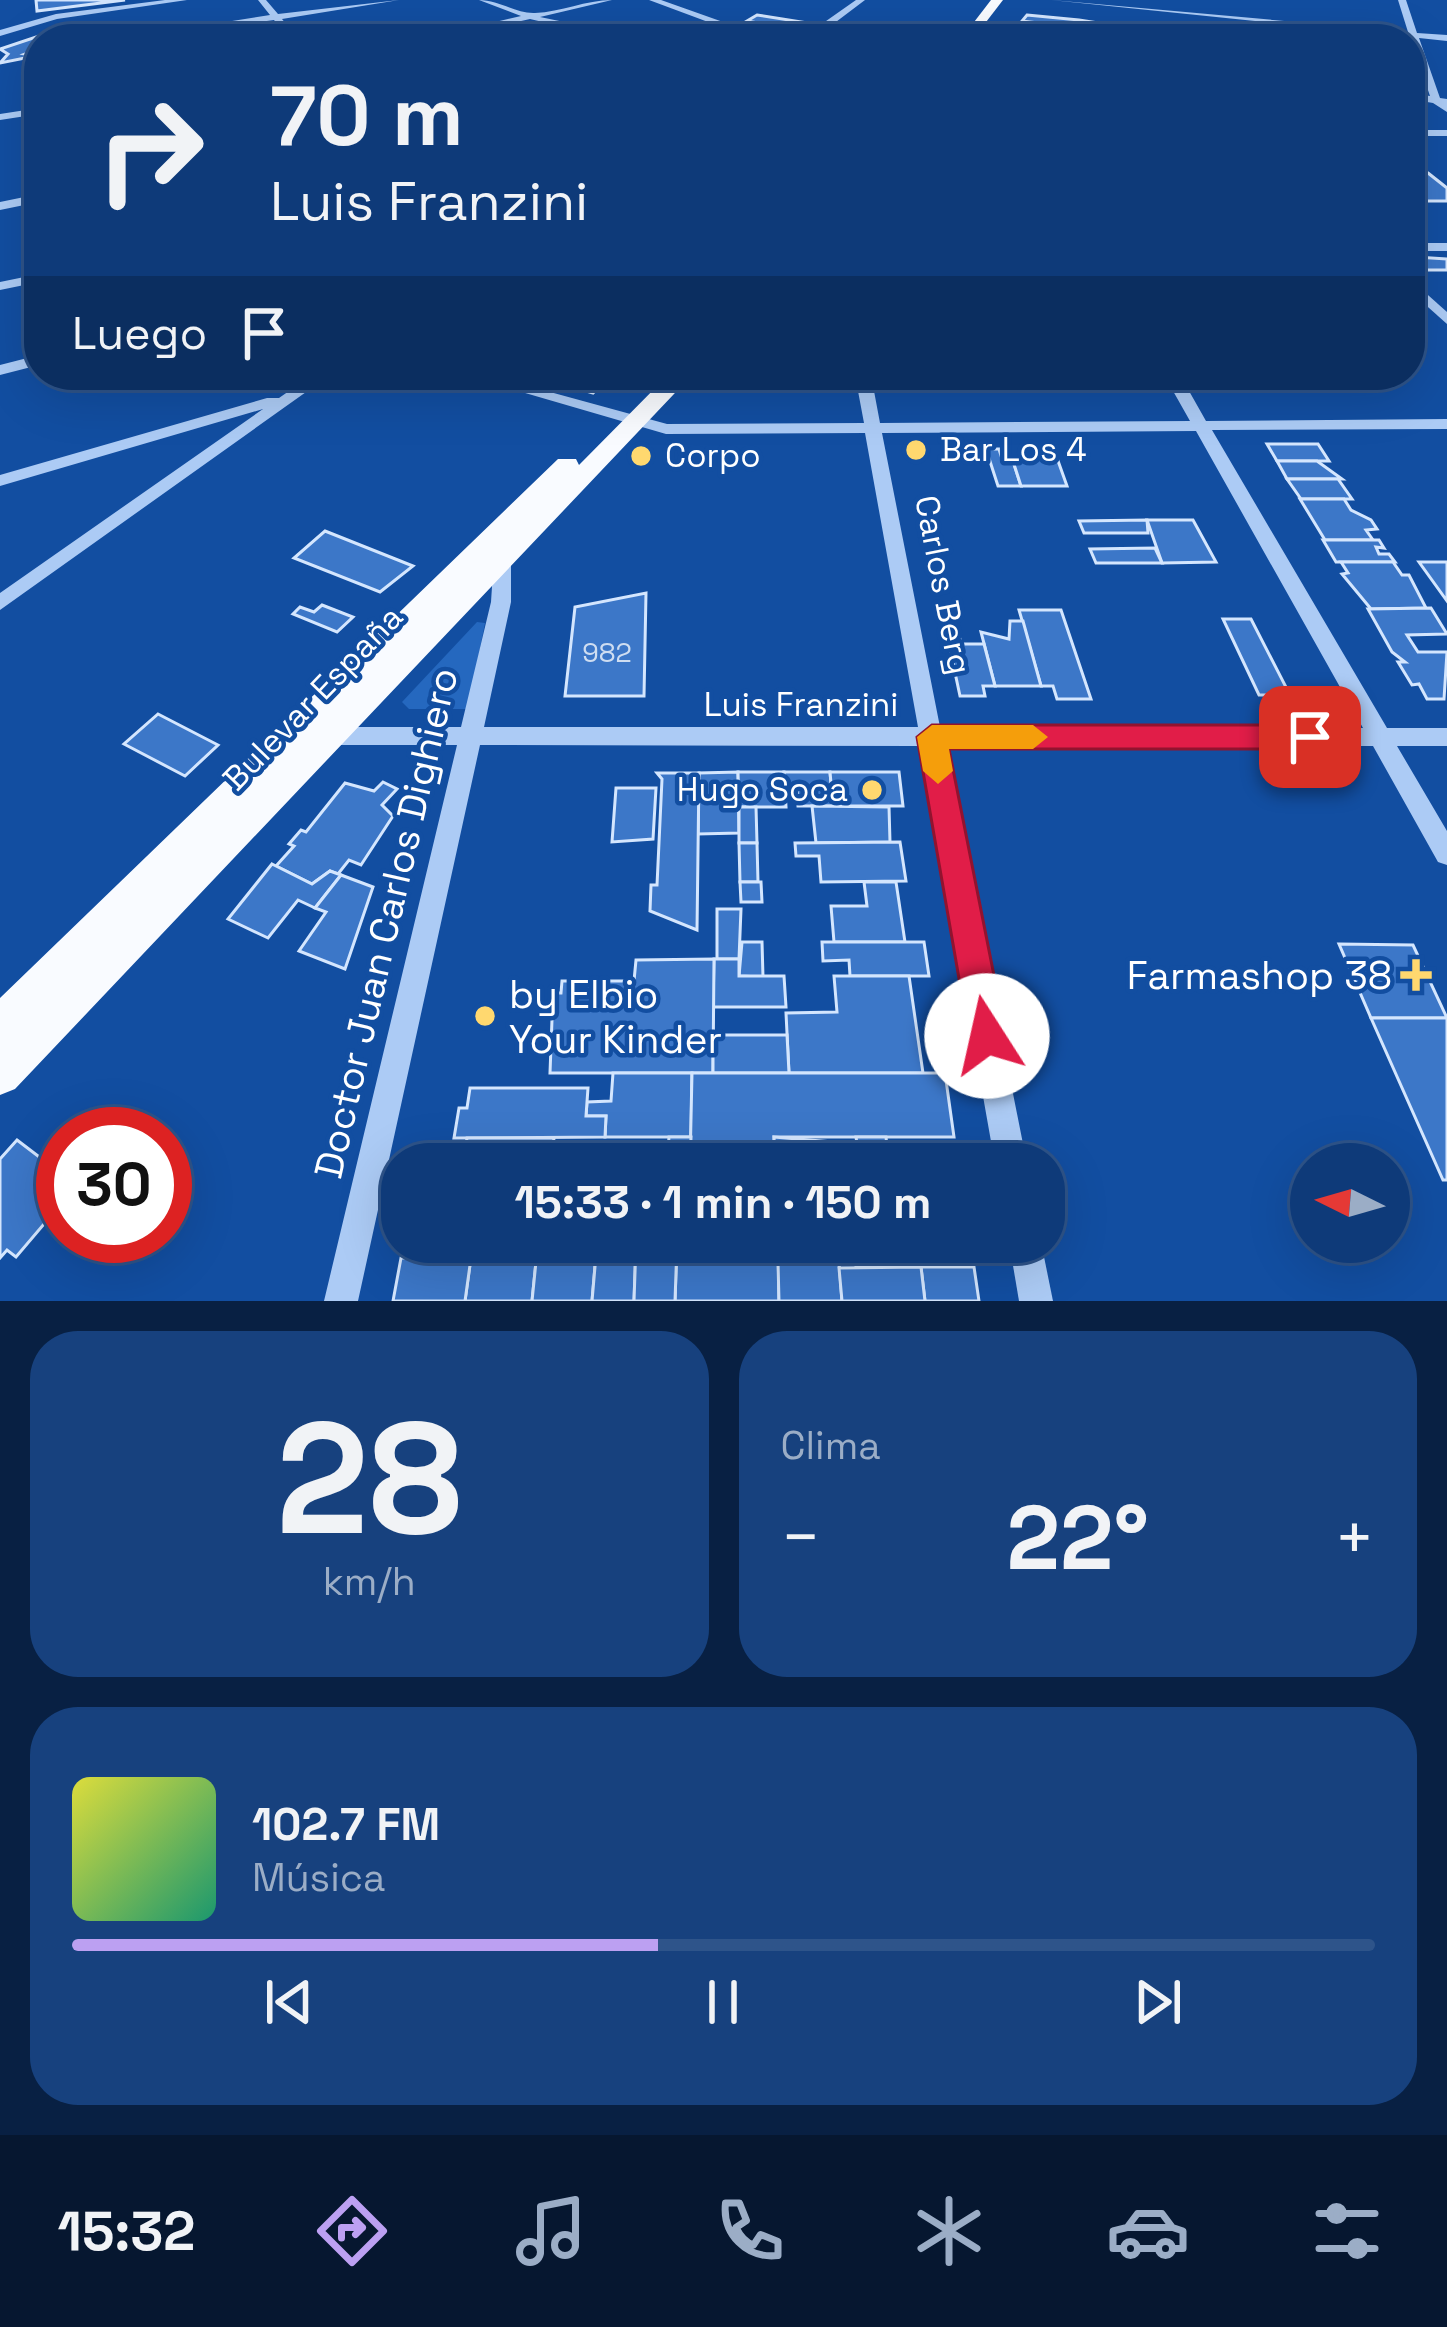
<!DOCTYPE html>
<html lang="es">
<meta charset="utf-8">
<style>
body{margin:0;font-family:"Space Grotesk",sans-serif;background:#17417e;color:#f1f3f6;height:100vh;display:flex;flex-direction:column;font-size:45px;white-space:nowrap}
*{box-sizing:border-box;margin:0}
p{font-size:39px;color:#9badc6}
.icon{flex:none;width:66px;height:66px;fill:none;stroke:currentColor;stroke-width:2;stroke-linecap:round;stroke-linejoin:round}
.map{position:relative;height:1301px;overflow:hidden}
.side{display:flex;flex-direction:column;gap:30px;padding:30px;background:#082043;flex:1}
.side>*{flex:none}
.banner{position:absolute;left:24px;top:24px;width:1401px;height:366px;border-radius:48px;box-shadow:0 12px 48px #0002,0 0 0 3px #2e548a;background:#0e3a79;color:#f1f3f6;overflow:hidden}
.needle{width:78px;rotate:275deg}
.controls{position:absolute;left:1290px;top:1143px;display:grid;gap:24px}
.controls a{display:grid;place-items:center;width:120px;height:120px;border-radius:50%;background:#0e3a79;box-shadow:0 12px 48px #0002,0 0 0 3px #2e548a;font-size:60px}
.speed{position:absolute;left:36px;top:1107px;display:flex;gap:24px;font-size:60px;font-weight:700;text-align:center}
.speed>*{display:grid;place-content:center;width:156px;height:156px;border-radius:50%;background:#0e3a79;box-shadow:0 12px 48px #0002,0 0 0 3px #2e548a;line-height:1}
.speed .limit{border:18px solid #d22;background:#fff;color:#111}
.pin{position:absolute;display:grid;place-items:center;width:102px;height:102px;color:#fff;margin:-51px;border-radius:24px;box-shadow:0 6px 18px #0006}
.me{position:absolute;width:132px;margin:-66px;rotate:350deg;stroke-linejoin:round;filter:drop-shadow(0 0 9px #0008)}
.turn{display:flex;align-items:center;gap:42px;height:252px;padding:0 48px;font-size:54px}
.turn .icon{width:156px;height:156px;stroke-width:2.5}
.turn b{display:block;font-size:84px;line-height:102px}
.then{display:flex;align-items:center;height:114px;padding:0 48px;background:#0003;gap:24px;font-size:45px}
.big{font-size:90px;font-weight:700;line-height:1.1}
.side .widget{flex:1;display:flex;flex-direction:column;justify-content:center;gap:18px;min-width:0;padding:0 42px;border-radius:48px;background:#17417e}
.side .dial{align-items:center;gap:0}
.dial b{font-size:156px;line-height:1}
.song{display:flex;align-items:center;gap:36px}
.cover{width:144px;height:144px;border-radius:18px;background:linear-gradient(135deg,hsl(60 70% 55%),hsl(160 70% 35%))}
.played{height:12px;border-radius:6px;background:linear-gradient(90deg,#bca0f2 45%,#2e548a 45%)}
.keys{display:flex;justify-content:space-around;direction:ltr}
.heat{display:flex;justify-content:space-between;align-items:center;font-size:66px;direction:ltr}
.side .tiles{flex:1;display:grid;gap:30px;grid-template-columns:1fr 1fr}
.widget:last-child{grid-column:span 2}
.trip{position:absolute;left:381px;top:1143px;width:684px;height:120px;border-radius:48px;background:#0e3a79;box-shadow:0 12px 48px #0002,0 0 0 3px #2e548a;font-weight:700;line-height:120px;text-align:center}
.tabs{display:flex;height:192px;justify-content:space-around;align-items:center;background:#061730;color:#9badc6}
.tabs .icon{width:84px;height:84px}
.tabs .selected{color:#bca0f2}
.tabs b{font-size:54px;color:#f1f3f6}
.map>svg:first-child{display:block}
.green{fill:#2568bf}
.building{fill:#3c77c8;stroke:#d4e6fe;stroke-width:3}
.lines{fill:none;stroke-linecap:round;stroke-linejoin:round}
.minor{fill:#accbf5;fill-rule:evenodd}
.major{fill:#f9fbff;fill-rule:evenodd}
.route{fill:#e11d48;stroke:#92132f;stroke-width:3}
.slow{fill:#f59e0b}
.poi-dot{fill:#ffd86f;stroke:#124ea1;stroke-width:4.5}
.labels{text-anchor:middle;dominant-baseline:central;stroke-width:9;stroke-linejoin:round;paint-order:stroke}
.number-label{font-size:27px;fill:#ceddf1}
.poi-label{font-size:33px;fill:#fff;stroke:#124ea1;text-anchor:start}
.street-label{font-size:33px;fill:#fff;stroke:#124ea1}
.near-street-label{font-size:39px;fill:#fff;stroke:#124ea1}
.near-poi-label{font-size:39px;fill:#fff;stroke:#124ea1;text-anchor:end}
</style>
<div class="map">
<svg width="1447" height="1301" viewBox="0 0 1447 1301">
<rect width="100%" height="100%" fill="#124ea1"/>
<polygon class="green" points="477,622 485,623 468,709 409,709 402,702"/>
<g class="building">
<polygon points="36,0 125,0 37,11"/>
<polygon points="757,15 808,23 796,30 747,21"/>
<polygon points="1027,15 1079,20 1098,23 1095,30 1022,21"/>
<polygon points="70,34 88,37 39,39 39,49 25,54 35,56 0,63 8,54 0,49 42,35"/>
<polygon points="1410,170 1428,173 1447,188 1447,201 1410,201"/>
<polygon points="1416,257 1447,259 1447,270 1418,270 1410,262"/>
<polygon points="567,375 611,375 593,393 559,383"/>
<polygon points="1267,444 1318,444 1329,461 1277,461"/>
<polygon points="986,449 999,449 1002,459 1012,458 1021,486 998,486"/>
<polygon points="1012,458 1057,458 1067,486 1021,486"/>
<polygon points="1277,461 1317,461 1342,479 1287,479"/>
<polygon points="1287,479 1338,479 1352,499 1301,499"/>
<polygon points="1300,499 1344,499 1351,510 1371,520 1377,529 1366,530 1373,540 1325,540"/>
<polygon points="1147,520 1148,533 1084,533 1079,521"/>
<polygon points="1147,520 1193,520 1216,562 1162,563"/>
<polygon points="325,531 413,566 380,592 294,558"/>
<polygon points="1323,540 1379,540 1384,548 1376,547 1379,554 1389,554 1395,562 1336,562"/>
<polygon points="1155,548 1162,563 1096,563 1090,549"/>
<polygon points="1341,562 1393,562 1402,575 1409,575 1426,608 1371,609 1342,574 1348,573"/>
<polygon points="1419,562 1447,562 1447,601"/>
<polygon points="646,593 644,696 565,696 575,607"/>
<polygon points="322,605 353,617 337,632 293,614 300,607 314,612"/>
<polygon points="1431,608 1447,634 1407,635 1418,652 1447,652 1444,699 1427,699 1419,684 1412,685 1398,662 1405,662 1392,652 1368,609"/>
<polygon points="1019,610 1061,610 1091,699 1057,699 1053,686 1041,686"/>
<polygon points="1223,619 1251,619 1290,695 1259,695"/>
<polygon points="1010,621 1023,621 1041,686 995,686 981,632 1009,639"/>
<polygon points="947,635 959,635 961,644 984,644 995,686 983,686 985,696 960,696"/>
<polygon points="158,714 218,745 185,776 124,744"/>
<polygon points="738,772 739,833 698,834 699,773"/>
<polygon points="738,772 784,772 786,807 739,807"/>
<polygon points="784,772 830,772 833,806 798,806 797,789 785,789"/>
<polygon points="830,772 899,772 903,806 833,806"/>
<polygon points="657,773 699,773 697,930 650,911 651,885 657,885 662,779"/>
<polygon points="383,782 397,789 382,805 393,816 361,865 349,860 338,874 330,871 312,884 276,866 294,846 289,844 301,830 306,832 345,783 374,791"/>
<polygon points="616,788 656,788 653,839 612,842"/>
<polygon points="812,806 889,807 890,842 816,843"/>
<polygon points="739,807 756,807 757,843 739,843"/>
<polygon points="900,842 906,881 821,882 819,856 796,856 795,843"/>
<polygon points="739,843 757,843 758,882 740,882"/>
<polygon points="272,864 312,884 330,871 341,875 315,908 298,900 268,938 228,919"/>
<polygon points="341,875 373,887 345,969 299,951 326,912 315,908"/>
<polygon points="740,882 761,882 762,902 741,902"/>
<polygon points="864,882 896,882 905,942 834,942 831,906 867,906"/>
<polygon points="717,909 741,909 739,959 717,959"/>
<polygon points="742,942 762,942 763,977 739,976"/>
<polygon points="822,942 924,942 929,976 850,976 849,960 823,961"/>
<polygon points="1339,944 1413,945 1447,1018 1371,1018"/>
<polygon points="714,959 739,959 739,976 784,976 786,1007 713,1007"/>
<polygon points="714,959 713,1073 550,1073 553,993 561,993 562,981 634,981 636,960"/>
<polygon points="834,976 909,976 923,1073 789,1073 786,1013 837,1012"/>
<polygon points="1371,1018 1447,1018 1447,1180 1443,1180"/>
<polygon points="713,1035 787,1035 789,1073 713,1073"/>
<polygon points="613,1073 692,1073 691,1137 605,1137 606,1116 586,1116 587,1102 611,1101"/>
<polygon points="692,1073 945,1073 954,1137 774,1137 775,1164 690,1164"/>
<polygon points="470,1088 588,1088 586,1116 606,1116 605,1137 454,1138 459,1108 467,1108"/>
<polygon points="669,1137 691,1137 690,1164 667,1164"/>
<polygon points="774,1137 857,1144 856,1137 886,1137 887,1147 908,1147 910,1164 775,1164"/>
<polygon points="467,1138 554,1138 551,1164 463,1164"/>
<polygon points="17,1140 63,1175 63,1184 52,1197 61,1204 16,1257 7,1250 0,1258 0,1159"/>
<polygon points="447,1242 473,1242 471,1258 444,1258"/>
<polygon points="473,1242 538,1242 532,1301 465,1301"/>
<polygon points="538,1242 597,1242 592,1301 532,1301"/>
<polygon points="677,1242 778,1242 779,1301 675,1301"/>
<polygon points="854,1242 945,1242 949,1267 901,1267 899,1251 878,1251 880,1268 856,1267"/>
<polygon points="597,1244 636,1244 634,1301 592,1301"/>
<polygon points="636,1244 677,1244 675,1301 634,1301"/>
<polygon points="401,1258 471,1258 465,1301 393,1301"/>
<polygon points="778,1262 839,1262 842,1301 779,1301"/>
<polygon points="921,1267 974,1267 979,1301 925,1301"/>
<polygon points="921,1267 925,1301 842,1301 839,1268"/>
</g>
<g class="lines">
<g class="minor">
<polygon points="165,0 187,0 57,19 0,36 0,30 56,14"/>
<polygon points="258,0 266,0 278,14 399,0 282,19 298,39 289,39 274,20 140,39 118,39 270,15"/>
<path d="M 479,0 C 499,0 517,14 535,13 C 561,12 586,0 612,0 L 540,17 L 598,29 L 735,32 L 649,0 L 661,0 L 740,28 L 739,32 L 809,33 L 856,0 L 865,0 L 820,34 L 960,39 L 598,35 L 530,19 L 440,39 L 424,39 L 521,16 Z"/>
<polygon points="1051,0 1408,32 1398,0 1406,0 1417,33 1447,35 1447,41 1419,38 1440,98 1447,99 1447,112 1433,103 1410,99 1410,93 1430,96 1410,37"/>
<polygon points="39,108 39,114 0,120 0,114"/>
<rect x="1410" y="130" width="37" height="6"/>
<polygon points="39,194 39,202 0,210 0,202"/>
<rect x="1410" y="243" width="37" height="8"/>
<polygon points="39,274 39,282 0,290 0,282"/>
<polygon points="1410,279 1447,312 1447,324 1410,291"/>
<polygon points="39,355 39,365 0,375 0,365"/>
<polygon points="312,375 330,375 0,610 0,593 263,409 0,486 0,475 267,398 279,398"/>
<path d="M 463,375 L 488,375 L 667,424 L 864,423 L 855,375 L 871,375 L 880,423 L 1190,421 L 1164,375 L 1180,375 L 1206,421 L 1447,419 L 1447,429 L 1212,430 L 1387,728 L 1447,728 L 1447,746 L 1397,746 L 1447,831 L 1447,865 L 1438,862 L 1373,746 L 944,746 L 1027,1164 L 995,1164 L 921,746 L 480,745 L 358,1301 L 324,1301 L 457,745 L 324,745 L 316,742 L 313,736 L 316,730 L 324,727 L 461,727 L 491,602 L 494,556 L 501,554 L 511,561 L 511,602 L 484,727 L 918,727 L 865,433 L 666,434 ZM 1196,431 L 1363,728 L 940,727 L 882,433 Z"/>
<polygon points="1009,1242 1041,1242 1053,1301 1019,1301"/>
</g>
<g class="major">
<polygon points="991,0 1003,0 973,39 961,39"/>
<polygon points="668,375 692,375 15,1089 0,1095 0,998 558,459 576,459 579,465"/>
</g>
</g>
<polygon class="route" points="932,725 1310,725 1325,737 1310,749 949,749 1006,1036 1000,1049 987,1055 974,1049 969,1036 917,737"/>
<polygon class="slow" points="932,725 1033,725 1048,737 1033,749 949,749 953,771 938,784 923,771 917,737"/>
<g class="poi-dot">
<circle cx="916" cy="450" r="12"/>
<circle cx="641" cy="456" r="12"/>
<circle cx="872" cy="790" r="12"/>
<path d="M1410 957h12v12h12v12h-12v12h-12v-12h-12v-12h12z"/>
<circle cx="485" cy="1016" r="12"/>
</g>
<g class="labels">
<g class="number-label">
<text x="607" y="652">982</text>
</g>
<g class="poi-label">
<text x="940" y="450">Bar Los 4</text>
<text x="665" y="456">Corpo</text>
<text x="848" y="790" text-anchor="end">Hugo Soca</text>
</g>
<g class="street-label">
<text transform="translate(943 585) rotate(79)">Carlos Berg</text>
<text transform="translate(313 698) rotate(-46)">Bulevar España</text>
<text x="801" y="705">Luis Franzini</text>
</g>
<g class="near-street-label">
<text transform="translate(386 923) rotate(-77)">Doctor Juan Carlos Dighiero</text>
</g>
<g class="near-poi-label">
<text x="1392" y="975">Farmashop 38</text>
<text x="509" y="994" text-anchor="start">by Elbio<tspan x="509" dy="45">Your Kinder</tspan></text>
</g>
</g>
</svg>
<div class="controls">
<a><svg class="needle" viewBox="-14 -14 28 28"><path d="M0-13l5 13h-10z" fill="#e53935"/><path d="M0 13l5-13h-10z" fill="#9badc6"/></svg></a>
</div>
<div class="speed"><div class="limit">30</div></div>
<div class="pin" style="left:1310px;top:737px;background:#d93025"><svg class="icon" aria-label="arrive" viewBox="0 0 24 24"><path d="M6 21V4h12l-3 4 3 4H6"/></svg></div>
<svg class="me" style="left:987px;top:1036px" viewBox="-20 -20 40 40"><circle r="19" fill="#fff"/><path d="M0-13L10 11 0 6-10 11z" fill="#e11d48"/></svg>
<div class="trip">15:33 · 1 min · 150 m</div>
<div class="banner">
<div class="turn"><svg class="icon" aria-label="right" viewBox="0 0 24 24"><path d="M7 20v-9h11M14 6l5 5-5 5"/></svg><div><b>70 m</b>Luis Franzini</div></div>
<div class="then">Luego<svg class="icon" aria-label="arrive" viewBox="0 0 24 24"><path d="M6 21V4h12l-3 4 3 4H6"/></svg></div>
</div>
</div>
<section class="side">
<div class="tiles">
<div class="widget dial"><b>28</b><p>km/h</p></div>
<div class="widget"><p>Clima</p>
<div class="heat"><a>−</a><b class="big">22°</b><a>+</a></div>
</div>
<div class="widget">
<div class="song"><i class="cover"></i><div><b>102.7 FM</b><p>Música</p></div></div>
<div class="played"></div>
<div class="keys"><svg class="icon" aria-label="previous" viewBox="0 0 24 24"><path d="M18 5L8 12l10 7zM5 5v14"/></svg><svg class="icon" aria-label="pause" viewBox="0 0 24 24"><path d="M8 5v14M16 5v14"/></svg><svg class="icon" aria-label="next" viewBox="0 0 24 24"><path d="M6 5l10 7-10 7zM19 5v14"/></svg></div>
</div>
</div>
</section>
<nav class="tabs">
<b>15:32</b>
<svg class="icon selected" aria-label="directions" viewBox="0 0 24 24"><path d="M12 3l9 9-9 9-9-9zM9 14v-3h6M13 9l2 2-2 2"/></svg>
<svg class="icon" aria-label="music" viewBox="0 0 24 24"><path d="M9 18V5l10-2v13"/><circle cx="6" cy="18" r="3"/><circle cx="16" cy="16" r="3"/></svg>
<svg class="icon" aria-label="phone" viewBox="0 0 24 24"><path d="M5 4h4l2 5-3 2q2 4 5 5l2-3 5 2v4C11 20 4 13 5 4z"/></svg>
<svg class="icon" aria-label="climate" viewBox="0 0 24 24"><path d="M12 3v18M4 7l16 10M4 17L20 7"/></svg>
<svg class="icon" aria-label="car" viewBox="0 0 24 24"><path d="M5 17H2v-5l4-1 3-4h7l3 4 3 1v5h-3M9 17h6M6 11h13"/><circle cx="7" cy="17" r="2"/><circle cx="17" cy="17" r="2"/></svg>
<svg class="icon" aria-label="filters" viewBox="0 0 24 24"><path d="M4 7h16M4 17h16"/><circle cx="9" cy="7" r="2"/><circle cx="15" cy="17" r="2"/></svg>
</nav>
